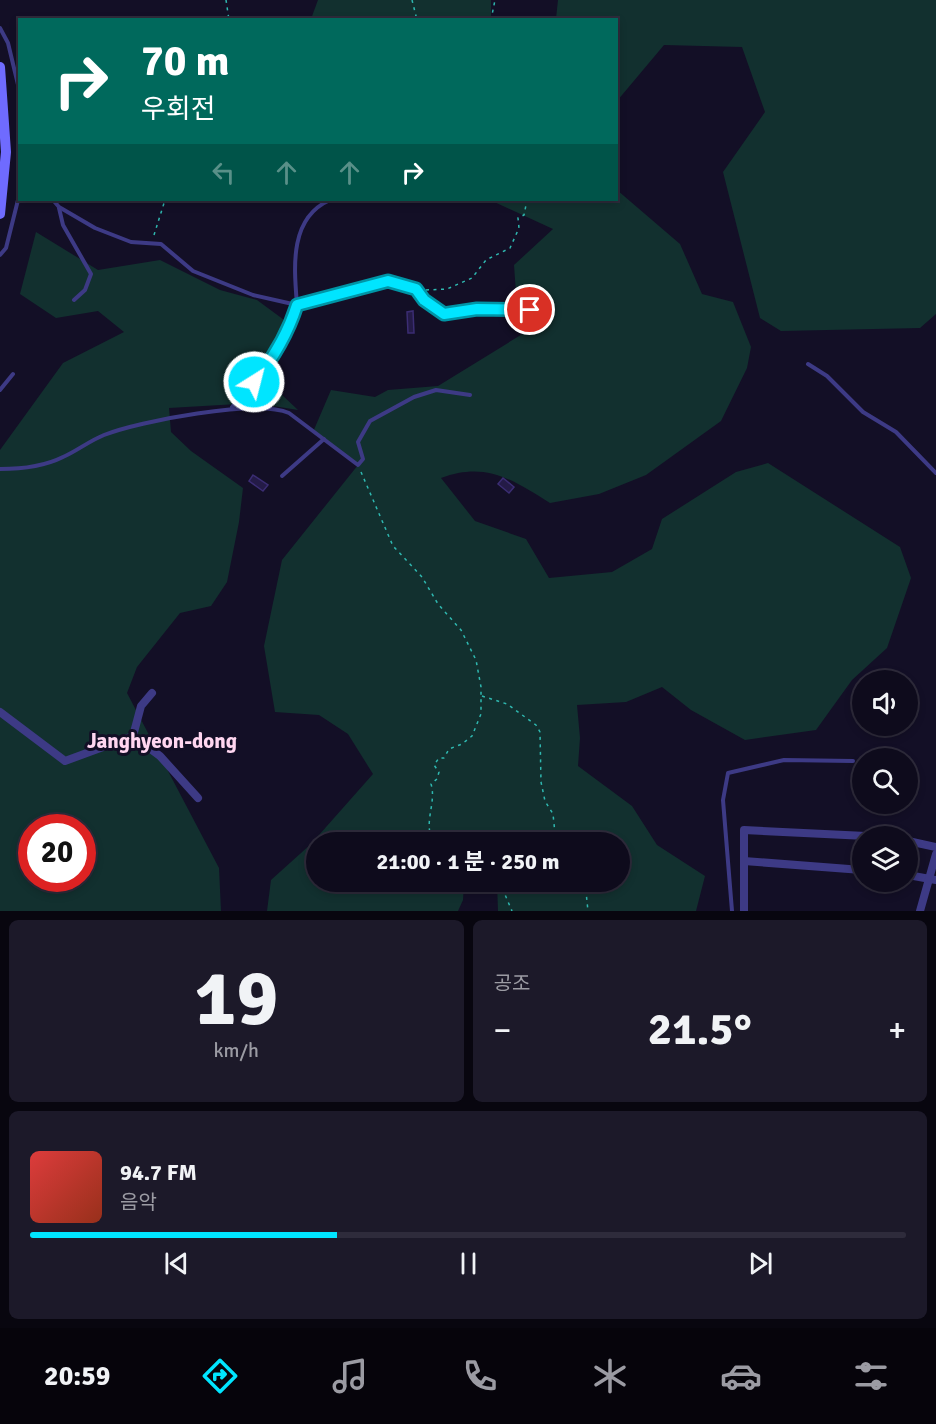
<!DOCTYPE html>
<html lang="ko">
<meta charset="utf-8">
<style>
body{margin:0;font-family:Signika,"Noto Sans KR",sans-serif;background:#1c1929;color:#f1f3f6;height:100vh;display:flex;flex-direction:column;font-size:22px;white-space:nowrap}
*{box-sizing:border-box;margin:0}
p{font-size:20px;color:#9b9ba3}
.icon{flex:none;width:33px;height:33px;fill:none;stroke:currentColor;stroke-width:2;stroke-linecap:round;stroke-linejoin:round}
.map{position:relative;height:911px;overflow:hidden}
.drawer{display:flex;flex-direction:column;gap:9px;padding:9px;background:#08060f;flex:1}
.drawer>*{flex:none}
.banner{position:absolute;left:18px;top:18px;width:600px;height:183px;border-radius:0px;box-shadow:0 3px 9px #0003,0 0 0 2px #2e2b3b;background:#00695c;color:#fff;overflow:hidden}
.buttons{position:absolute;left:852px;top:670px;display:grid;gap:12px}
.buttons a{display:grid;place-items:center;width:66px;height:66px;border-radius:50%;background:#0e0b1c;box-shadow:0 3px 9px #0003,0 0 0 2px #2e2b3b;font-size:30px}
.speed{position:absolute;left:18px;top:814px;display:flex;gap:12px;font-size:30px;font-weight:700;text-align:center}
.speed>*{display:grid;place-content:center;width:78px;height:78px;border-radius:50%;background:#0e0b1c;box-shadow:0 3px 9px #0003,0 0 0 2px #2e2b3b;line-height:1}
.speed .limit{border:9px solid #d22;background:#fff;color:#111}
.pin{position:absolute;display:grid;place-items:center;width:51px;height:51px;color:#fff;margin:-26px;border:3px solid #fff;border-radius:50%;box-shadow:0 2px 6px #0007}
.me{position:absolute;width:66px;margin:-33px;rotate:36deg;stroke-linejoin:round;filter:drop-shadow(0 0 4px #0008)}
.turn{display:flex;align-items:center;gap:21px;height:126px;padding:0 24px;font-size:27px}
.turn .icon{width:78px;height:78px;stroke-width:2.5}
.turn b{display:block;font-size:42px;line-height:51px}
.lanes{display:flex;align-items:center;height:57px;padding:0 24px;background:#0003;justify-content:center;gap:30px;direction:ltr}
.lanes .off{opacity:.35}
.big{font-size:45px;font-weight:700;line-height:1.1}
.drawer .tile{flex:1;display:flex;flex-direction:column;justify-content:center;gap:9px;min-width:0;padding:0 21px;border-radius:9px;background:#1c1929}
.drawer .dial{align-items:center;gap:0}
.dial b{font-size:78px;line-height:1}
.song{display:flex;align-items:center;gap:18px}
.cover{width:72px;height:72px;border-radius:9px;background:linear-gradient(135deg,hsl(0 70% 55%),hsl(10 70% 35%))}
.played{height:6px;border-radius:3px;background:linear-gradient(90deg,#00e5ff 35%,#2e2b3b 35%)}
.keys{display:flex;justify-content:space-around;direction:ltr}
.heat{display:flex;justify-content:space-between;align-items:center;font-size:33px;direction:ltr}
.drawer .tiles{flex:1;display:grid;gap:9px;grid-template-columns:1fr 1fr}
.tile:last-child{grid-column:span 2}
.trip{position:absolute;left:306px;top:832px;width:324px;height:60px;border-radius:30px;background:#0e0b1c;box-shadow:0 3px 9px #0003,0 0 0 2px #2e2b3b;font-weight:700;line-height:60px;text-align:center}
.menu{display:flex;height:96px;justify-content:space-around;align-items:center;background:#06040b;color:#9b9ba3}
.menu .icon{width:42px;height:42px}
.menu .current{color:#00e5ff}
.menu b{font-size:27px;color:#f1f3f6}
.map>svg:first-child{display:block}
.green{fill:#12302f;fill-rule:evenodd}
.building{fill:#241b47;stroke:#3b2d73;stroke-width:1.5}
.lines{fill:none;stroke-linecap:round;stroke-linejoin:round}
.path{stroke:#2fb8b0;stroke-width:1.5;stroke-dasharray:3 4.5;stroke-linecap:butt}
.lane{stroke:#3d3a85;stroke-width:4}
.street{stroke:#3d3a85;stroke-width:8}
.secondary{stroke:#6f6bff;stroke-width:10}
.route-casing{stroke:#0095a6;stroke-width:15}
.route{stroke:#00e5ff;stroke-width:10}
.labels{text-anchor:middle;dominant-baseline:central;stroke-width:6;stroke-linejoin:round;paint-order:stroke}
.quarter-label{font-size:21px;font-weight:bold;fill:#ffd6f0;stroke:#130f26}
</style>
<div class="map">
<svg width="936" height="911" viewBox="0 0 936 911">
<rect width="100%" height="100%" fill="#130f26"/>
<g class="green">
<polygon points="318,0 491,0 491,19 311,19"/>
<polygon points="558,0 936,0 936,314 920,328 781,331 760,318 723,172 765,112 742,47 664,45 617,101 616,20 556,19"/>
<path d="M 617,190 L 680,244 L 702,294 L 733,302 L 751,347 L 747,368 L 721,421 L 646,475 L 599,494 L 550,503 C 513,480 486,461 441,478 L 475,521 L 526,539 L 549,578 L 612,572 L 652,549 L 662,519 L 736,472 L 768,463 L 900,547 L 911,578 L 887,648 L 852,680 L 816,730 L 745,740 L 691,710 L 662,687 L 626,702 L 577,705 L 580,738 L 578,766 L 632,806 L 657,845 L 705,876 L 696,911 L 498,911 L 497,882 L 620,882 L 620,843 L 316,843 L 316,882 L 464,882 L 463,900 L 458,911 L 267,911 L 271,880 L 311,844 L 373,774 L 348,734 L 319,715 L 275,712 L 264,646 L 282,560 L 358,465 L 313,432 L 331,390 L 375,397 L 388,390 L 438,386 L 524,333 L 524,314 L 517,307 L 514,265 L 553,229 L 490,200 L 616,200 Z"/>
<path d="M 36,232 L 98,270 L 160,260 L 220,290 L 257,300 L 295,328 C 278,341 258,367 266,389 L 280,393 L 298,410 L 255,403 L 169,408 L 171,432 L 191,451 L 243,488 L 239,522 L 227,582 L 211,606 L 180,613 L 137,667 L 127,693 L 219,868 L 221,911 L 0,911 L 0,450 L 63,363 L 124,332 L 98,311 L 56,318 L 20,294 ZM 32,828 L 82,828 L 82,879 L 32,879 Z"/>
</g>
<g class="building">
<polygon points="413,311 414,333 408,333 407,312"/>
<polygon points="253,475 268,485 263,491 249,481"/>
<polygon points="503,478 514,487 509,493 498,484"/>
</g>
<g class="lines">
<g class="path">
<polyline points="226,0 229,20"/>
<polyline points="412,0 417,20"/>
<polyline points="491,20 495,0"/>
<polyline points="154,235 165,200"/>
<polyline points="426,290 447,289 472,278 486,260 510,248 519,228 518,218 524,215 527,200"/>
<path d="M 361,472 L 393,546 L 422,577 L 438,604 L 461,630 L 476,660 L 481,687 L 481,714 L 472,736 L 462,744 L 449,749 L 444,758 L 439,758 L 434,765 L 439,772 L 437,779 L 431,784 C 437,803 422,825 434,842 L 445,843"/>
<polyline points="482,696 507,704 536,725 540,732 541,782 545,801 553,814 556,843"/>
<polyline points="507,882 503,890 512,911"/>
<polyline points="585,882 588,911"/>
</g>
<g class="lane">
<polyline points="0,28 8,43 20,93"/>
<path d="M 53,200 L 59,207 L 95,228 L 131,242 L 161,244 L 193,271 L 253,295 L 297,305 C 294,267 289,218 330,200"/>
<polyline points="59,208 63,225 91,274 85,290 74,300"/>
<polyline points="0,255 6,248 20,192"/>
<polyline points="808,364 827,376 863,412 896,432 936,473"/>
<polyline points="0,390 13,374"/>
<path d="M 232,407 C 259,376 285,345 297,305 L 388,281 L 416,289 L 424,300 L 444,314 C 478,309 512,311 546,308"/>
<path d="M 0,469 C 20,469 45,466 63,457 C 77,451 89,441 104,435 C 139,421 256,399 289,413 L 358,465 L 363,459 L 358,442 L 370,421 L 414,397 L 436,390 L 470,395"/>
<polyline points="282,476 324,439"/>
<polyline points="732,911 723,800 728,773 784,760 853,761"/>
</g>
<g class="street">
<polyline points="0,712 65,761 133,736 141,706 152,693"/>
<polyline points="133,736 160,756 198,798"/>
<polyline points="908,841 936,847"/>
<polyline points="744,861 862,870"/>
<polyline points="908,875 936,880"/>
<polyline points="744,911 744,830 887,837"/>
<polyline points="920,911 936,854"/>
</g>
<polyline class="secondary" points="0,67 6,152 0,214"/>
</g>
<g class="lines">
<g class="route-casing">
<path id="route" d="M 254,382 C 272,360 288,333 297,305 L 388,281 L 416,289 L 424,300 L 444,314 L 477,309 L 530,310"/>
</g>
<use href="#route" class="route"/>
</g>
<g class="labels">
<g class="quarter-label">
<text x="162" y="741">Janghyeon-dong</text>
</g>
</g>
</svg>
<div class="buttons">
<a><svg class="icon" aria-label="sound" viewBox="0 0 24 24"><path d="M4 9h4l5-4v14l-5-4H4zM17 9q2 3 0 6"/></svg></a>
<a><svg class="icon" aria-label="search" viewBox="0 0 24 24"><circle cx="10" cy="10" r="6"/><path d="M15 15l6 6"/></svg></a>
<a><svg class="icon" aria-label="layers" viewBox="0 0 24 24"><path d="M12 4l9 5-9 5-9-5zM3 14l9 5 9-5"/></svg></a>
</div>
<div class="speed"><div class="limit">20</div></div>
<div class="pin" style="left:530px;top:310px;background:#d93025"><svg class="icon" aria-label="arrive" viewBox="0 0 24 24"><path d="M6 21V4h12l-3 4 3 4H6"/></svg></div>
<svg class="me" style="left:254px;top:382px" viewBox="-20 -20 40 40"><circle r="17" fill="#00e5ff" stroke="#fff" stroke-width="3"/><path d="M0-11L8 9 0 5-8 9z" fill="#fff"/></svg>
<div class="trip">21:00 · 1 분 · 250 m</div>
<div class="banner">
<div class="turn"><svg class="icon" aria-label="right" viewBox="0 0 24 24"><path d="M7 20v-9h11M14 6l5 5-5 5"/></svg><div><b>70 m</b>우회전</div></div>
<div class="lanes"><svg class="icon off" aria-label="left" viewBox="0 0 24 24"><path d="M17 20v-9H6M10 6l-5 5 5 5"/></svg><svg class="icon off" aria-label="ahead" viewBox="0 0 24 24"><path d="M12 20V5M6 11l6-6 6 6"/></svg><svg class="icon off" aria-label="ahead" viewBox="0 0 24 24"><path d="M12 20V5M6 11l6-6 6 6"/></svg><svg class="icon" aria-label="right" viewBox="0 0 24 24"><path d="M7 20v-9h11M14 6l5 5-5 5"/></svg></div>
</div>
</div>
<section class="drawer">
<div class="tiles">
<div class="tile dial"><b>19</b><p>km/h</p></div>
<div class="tile"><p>공조</p>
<div class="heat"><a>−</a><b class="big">21.5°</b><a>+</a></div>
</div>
<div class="tile">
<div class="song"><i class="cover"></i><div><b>94.7 FM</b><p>음악</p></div></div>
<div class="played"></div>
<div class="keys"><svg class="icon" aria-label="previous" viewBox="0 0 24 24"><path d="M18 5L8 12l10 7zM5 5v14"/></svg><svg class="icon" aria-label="pause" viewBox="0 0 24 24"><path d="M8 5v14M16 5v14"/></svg><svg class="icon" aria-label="next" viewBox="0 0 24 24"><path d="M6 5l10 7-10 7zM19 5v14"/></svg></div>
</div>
</div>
</section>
<nav class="menu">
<b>20:59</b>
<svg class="icon current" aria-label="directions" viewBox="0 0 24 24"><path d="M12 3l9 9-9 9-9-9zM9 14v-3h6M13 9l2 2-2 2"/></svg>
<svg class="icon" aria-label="music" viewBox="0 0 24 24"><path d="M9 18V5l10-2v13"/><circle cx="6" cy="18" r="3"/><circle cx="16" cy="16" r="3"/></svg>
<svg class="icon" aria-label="phone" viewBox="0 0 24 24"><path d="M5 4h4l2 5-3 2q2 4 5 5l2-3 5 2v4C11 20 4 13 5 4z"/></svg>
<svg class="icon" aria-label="climate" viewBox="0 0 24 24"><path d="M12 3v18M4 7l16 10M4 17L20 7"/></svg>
<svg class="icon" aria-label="car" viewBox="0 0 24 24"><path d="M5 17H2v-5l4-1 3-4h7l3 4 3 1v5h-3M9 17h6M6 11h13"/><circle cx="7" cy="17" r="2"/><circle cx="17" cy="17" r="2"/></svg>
<svg class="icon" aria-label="filters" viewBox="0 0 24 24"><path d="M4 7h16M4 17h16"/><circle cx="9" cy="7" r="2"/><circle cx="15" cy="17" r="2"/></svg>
</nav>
